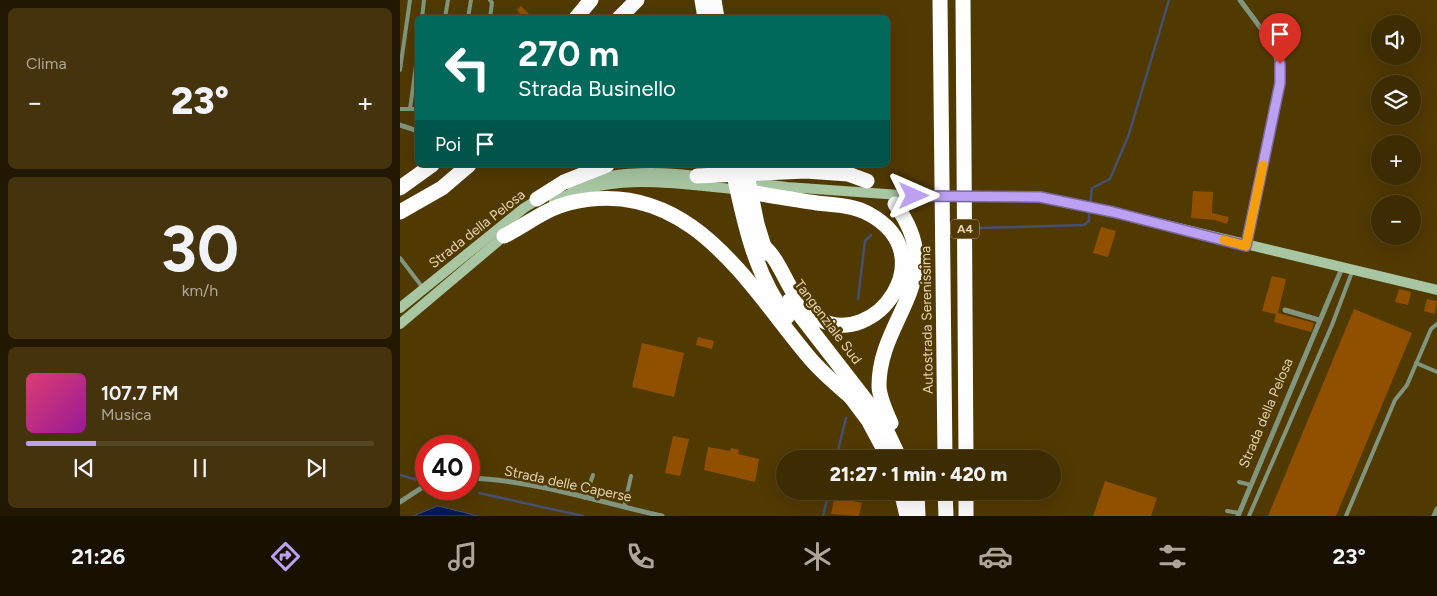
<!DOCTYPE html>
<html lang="it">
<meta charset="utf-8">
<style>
body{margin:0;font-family:Figtree,sans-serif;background:#44330c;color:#f1f3f6;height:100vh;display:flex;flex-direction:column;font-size:19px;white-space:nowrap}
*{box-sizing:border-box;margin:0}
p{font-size:16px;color:#ada799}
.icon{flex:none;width:28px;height:28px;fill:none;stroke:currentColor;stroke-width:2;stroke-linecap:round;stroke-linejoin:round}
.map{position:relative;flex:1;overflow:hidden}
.details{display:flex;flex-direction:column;gap:8px;padding:8px;background:#221801;width:400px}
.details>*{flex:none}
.guide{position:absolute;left:15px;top:15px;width:475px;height:152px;border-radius:8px;box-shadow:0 5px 20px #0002,0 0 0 1px #564724;background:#00695c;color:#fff;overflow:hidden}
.fabs{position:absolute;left:971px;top:15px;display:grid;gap:10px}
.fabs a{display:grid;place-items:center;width:50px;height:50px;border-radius:50%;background:#3d2b02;box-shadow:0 5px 20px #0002,0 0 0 1px #564724;font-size:25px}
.speed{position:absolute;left:15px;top:435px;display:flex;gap:10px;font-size:25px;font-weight:700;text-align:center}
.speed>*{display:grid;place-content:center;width:65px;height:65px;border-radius:50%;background:#3d2b02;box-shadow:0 5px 20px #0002,0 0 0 1px #564724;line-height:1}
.speed .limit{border:8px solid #d22;background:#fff;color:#111}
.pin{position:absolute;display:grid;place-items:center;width:42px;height:42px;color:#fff;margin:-51px -21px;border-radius:50% 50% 50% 0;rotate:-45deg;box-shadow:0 0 5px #0007}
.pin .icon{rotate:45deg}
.me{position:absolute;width:55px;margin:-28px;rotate:90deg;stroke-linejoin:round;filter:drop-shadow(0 0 4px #0008)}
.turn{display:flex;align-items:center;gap:18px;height:105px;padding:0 20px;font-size:22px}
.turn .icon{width:65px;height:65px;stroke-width:2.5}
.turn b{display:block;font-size:35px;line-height:42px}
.then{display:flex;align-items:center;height:48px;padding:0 20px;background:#0003;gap:10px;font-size:19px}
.big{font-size:38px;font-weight:800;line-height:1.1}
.details .card{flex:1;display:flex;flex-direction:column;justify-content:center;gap:8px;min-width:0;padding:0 18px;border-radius:8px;background:#44330c}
.details .dial{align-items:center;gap:0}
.dial b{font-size:65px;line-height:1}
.song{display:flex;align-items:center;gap:15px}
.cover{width:60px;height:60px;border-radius:8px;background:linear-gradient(135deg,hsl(340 70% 55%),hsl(300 70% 35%))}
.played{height:5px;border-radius:2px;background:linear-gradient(90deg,#bca0f2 20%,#564724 20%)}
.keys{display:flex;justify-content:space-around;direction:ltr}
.heat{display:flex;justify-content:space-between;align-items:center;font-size:28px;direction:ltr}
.trip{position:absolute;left:376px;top:450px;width:285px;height:50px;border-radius:25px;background:#3d2b02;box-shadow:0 5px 20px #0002,0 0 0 1px #564724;font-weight:800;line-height:50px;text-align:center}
.menu{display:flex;height:80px;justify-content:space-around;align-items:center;background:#181101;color:#ada799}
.menu .icon{width:35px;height:35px}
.menu .active{color:#bca0f2}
.menu b{font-size:22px;color:#f1f3f6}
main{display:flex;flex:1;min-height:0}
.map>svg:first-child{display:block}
.water{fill:#001957;stroke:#455173}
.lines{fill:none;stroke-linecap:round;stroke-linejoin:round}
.stream{stroke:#455173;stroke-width:2.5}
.building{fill:#915000}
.lane{stroke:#81957e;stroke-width:4}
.street{stroke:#81957e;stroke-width:5}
.secondary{stroke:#a7c6a1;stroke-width:10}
.highway{stroke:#fefefe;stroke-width:15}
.route-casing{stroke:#7a689d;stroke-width:12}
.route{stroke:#bca0f2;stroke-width:9}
.slow{stroke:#f59e0b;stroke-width:9}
.labels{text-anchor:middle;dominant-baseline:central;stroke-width:5;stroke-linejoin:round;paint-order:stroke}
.shield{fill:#513902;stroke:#b9a57f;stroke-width:1}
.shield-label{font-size:12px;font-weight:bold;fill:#e5d3b4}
.street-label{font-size:14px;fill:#e5d3b4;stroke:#513902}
</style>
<main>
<section class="details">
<div class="card"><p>Clima</p>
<div class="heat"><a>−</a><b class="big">23°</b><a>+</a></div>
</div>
<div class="card dial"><b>30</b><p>km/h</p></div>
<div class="card">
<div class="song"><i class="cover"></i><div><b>107.7 FM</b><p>Musica</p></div></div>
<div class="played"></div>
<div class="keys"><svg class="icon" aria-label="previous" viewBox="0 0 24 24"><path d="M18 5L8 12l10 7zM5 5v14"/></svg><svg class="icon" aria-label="pause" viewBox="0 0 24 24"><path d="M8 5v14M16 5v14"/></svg><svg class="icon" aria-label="next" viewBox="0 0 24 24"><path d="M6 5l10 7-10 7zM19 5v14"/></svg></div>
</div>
</section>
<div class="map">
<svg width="1037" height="516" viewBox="0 0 1037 516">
<rect width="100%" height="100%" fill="#513902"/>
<polygon class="water" points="38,506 78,516 13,516"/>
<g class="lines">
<g class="stream">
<polyline points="690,204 692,188 710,179 729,134 769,0"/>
<polyline points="579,228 684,225 689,221 689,209"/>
<polyline points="458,299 465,241 471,235"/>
<polyline points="436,459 446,418"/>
<polyline points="0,475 18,480"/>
<polyline points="79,493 183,516"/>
<polyline points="423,516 429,491"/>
</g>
</g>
<g class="building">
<polygon points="121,6 133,18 124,18 117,10"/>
<polygon points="793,191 813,192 812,213 829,217 827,224 815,220 791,218"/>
<polygon points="701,227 716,231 708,257 693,253"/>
<polygon points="872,276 886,279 878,313 914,323 911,332 874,322 876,314 862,311"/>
<polygon points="999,289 1011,292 1008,305 995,302"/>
<polygon points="1027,299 1037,301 1035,314 1024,311"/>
<polygon points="954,309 1012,333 936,516 868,516"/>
<polygon points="298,337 314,341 312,349 296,345"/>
<polygon points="242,343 284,353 274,397 232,387"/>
<polygon points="273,436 289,439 280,476 265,473"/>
<polygon points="308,447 330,451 331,448 339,450 338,454 359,459 355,482 304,470"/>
<polygon points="705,481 757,498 751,516 693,516"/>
<polygon points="436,491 447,491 445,499 462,503 459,516 431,514"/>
</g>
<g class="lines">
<g class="lane">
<polyline points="90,0 92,3 90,18"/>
<polyline points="22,18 24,0"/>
<polyline points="45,18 48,0"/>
<polyline points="68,18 71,0"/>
<polyline points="0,70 10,0"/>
<polyline points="0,109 18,109"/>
<polyline points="10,109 18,51"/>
<polyline points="0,258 23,288"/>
<polyline points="1016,363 1037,372"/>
<polyline points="839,482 851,485"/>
<polyline points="185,498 193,475"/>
<polyline points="224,507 231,476"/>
<polyline points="827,511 839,513"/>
<polyline points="849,516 932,325 952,272"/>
<polyline points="946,516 995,400 1007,385 1031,329 1037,324"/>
</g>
<g class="street">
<path d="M 840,0 C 860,28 880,47 880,83 L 846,244"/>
<polyline points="0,125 18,131"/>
<polyline points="885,310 919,320"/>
<path d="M 69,478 C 134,480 199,502 262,516"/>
<polyline points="0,502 26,485"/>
<polyline points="838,516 942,268"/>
<polyline points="1034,516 1037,509"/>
</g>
<g class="secondary">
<polyline points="345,182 387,187 514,196 640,197 713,212 1037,290"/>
<path d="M 171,186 C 212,171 261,171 303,177"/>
<path d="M 154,201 C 212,171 279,184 341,190"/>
<polyline points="0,308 124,208 142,197"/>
<polyline points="0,324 109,232"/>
</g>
<g class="highway">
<polyline points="302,0 305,18"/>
<polyline points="314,0 317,18"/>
<polyline points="540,0 545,459"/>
<polyline points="563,0 566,459"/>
<polyline points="176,18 191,0"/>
<polyline points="219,18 237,0"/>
<path d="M 332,165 C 343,218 354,274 387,317"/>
<polyline points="345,165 357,224 366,253"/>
<polyline points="297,176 406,171 448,174 467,181"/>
<polyline points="0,188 32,165"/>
<path d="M 342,190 C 367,196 392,199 417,203 C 434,205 454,205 469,214 C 545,255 475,350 419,319 C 388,302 385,263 362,245"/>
<polyline points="137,199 164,182 207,165"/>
<polyline points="0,212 42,188 69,165"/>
<path d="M 104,236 C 126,225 145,209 169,203 C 287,175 344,279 408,356 C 421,372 437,385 452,398"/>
<polyline points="389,301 482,421 500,459"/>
<polyline points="447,392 468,420 489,459"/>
<path d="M 491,423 C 486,412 480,399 479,387 C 478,317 551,280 495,204"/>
<polyline points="501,491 507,516"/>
<polyline points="517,491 518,516"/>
<polyline points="545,491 546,516"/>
<polyline points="566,491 566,516"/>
</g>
</g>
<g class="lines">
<g class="route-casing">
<polyline id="route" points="514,196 640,197 713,212 846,246 880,83 880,64"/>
</g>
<use href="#route" class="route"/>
<polyline class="slow" points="824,240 846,246 863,165"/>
</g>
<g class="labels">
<rect class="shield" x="551" y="219.5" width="28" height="19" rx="4"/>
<g class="shield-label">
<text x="565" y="229">A4</text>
</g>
<g class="street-label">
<text transform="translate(77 229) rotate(-38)">Strada della Pelosa</text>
<text transform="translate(527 320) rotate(-91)">Autostrada Serenissima</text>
<text transform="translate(428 322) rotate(53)">Tangenziale Sud</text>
<text transform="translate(866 413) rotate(-67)">Strada della Pelosa</text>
<text transform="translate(168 484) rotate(12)">Strada delle Caperse</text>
</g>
</g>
</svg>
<div class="fabs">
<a><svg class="icon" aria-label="sound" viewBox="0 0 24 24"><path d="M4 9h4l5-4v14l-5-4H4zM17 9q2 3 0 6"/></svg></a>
<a><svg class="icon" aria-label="layers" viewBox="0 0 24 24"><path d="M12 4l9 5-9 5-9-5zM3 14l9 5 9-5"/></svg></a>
<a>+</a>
<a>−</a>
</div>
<div class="speed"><div class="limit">40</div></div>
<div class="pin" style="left:880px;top:64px;background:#d93025"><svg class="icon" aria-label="arrive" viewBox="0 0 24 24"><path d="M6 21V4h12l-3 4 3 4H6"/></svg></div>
<svg class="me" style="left:514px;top:196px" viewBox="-20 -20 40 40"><path d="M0-17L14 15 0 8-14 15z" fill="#bca0f2" stroke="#fff" stroke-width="4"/></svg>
<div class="trip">21:27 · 1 min · 420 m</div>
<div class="guide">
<div class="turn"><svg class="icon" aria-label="left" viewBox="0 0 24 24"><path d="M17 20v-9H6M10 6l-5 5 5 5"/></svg><div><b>270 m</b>Strada Businello</div></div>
<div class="then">Poi<svg class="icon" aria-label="arrive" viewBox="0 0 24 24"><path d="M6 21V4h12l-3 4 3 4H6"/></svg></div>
</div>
</div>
</main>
<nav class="menu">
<b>21:26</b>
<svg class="icon active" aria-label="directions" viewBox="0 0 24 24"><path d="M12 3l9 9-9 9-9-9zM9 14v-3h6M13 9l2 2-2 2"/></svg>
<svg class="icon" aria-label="music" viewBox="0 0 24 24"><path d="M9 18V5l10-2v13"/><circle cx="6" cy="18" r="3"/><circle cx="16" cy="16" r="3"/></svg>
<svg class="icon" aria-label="phone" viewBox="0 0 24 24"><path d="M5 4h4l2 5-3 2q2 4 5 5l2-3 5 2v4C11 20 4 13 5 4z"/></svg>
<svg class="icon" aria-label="climate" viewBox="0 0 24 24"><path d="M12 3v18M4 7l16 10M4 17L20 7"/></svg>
<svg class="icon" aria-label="car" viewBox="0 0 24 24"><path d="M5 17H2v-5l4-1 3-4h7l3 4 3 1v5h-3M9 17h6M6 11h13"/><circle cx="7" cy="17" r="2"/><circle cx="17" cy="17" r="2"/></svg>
<svg class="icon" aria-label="filters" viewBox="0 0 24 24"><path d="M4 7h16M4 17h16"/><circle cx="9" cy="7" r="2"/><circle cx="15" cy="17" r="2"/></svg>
<b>23°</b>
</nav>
